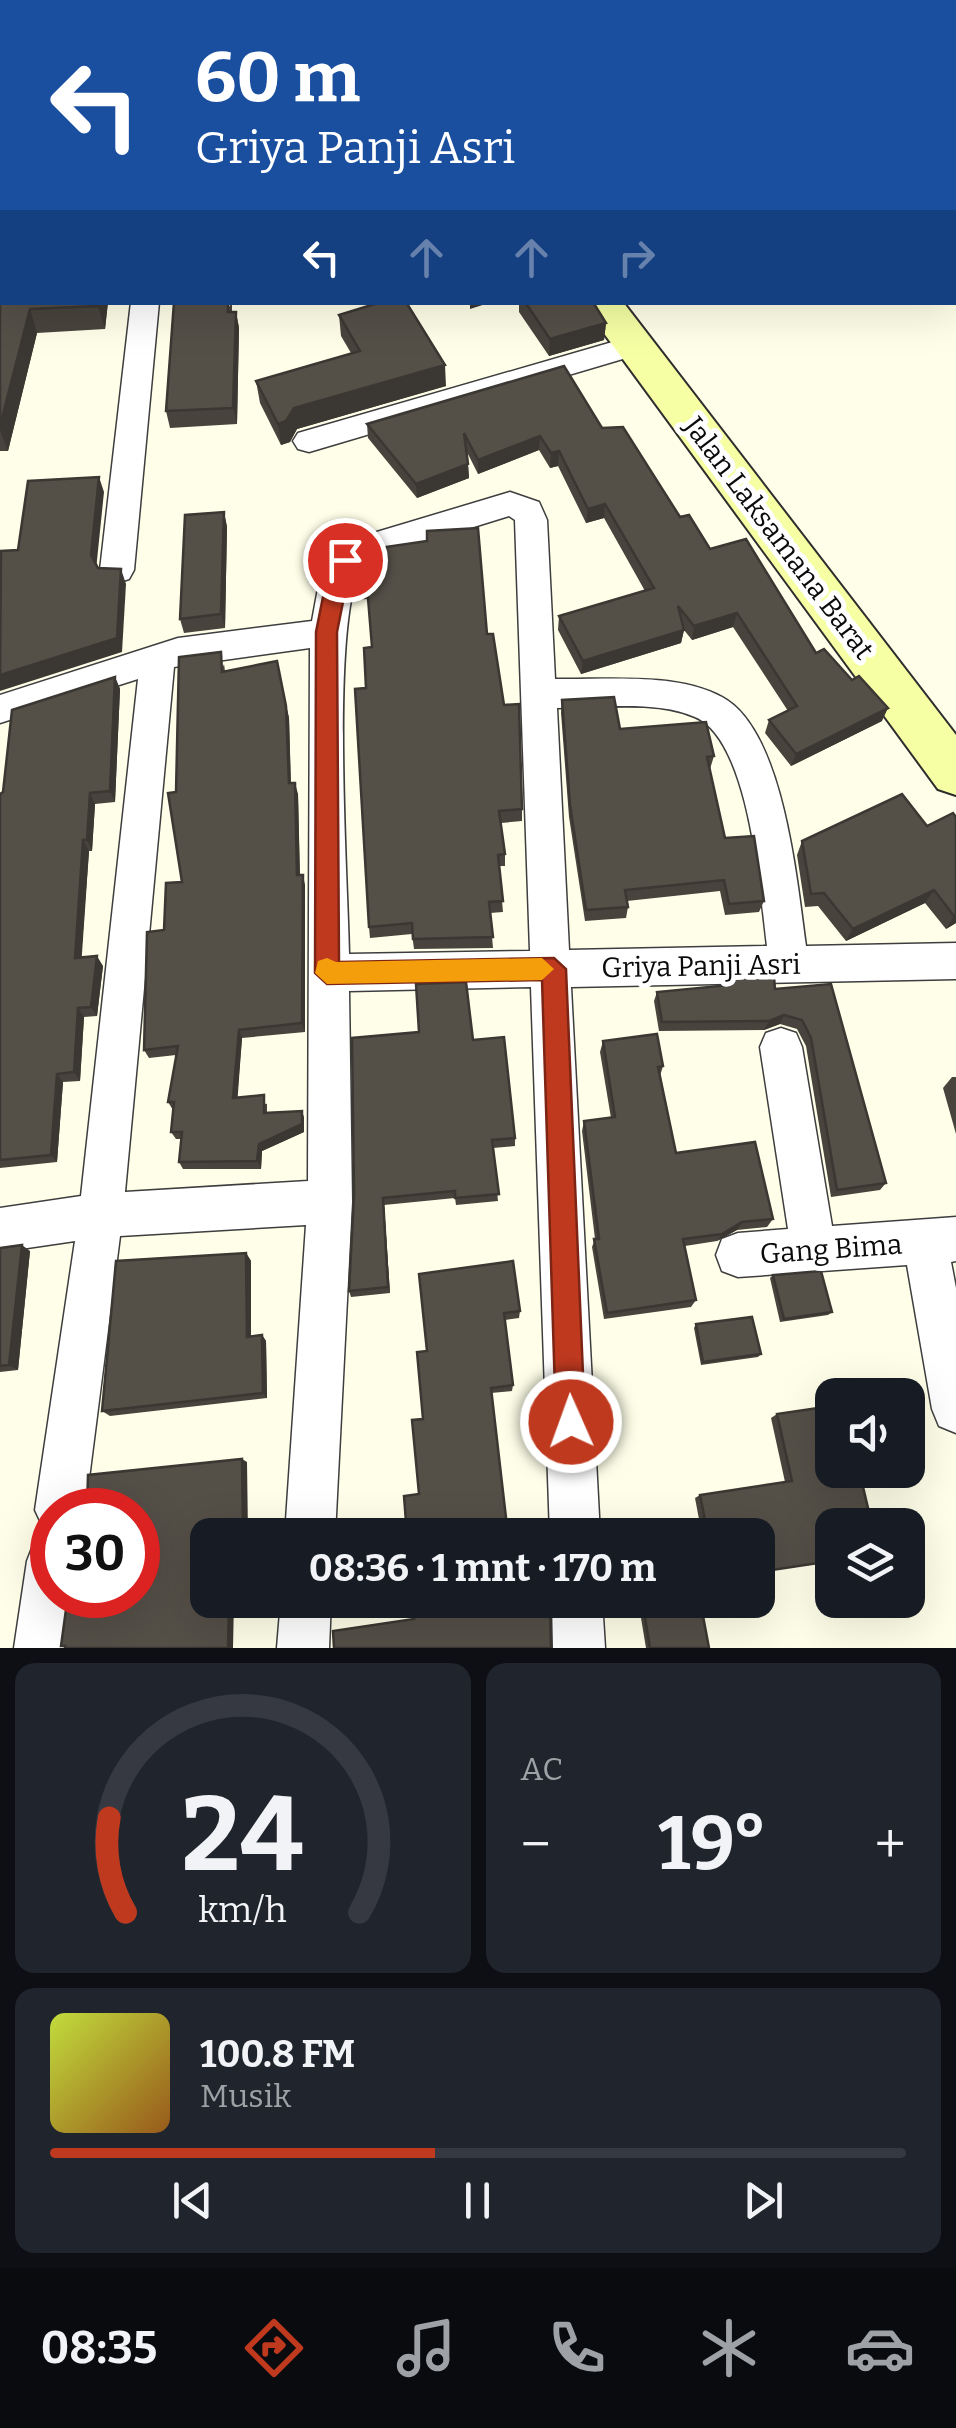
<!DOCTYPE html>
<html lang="id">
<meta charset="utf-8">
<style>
body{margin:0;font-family:Bitter,serif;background:#20242c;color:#f1f3f6;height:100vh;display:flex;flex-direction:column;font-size:38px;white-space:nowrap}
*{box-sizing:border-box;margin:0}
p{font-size:32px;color:#9ea1a6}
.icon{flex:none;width:55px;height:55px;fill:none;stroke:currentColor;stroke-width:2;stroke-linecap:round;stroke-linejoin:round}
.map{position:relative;height:1648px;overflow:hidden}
.panel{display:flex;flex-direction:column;gap:15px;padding:15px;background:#0d0f14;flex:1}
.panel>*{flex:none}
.guide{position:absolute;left:0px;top:0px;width:958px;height:305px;box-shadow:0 10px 40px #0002;background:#1a4fa0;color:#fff;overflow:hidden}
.controls{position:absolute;left:815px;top:1378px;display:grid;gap:20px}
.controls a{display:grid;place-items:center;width:110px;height:110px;border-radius:20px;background:#171b24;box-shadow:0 10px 40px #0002;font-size:50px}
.speed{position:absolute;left:30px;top:1488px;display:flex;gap:20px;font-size:50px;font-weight:700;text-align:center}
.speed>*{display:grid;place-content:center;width:130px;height:130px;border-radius:50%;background:#171b24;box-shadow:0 10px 40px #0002;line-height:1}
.speed .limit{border:15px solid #d22;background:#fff;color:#111}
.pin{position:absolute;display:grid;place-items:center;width:85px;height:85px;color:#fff;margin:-42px;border:5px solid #fff;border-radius:50%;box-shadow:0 2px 10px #0007}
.me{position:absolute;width:110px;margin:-55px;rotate:358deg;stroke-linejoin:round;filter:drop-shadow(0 0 8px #0008)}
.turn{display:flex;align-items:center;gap:35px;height:210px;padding:0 30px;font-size:45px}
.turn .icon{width:130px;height:130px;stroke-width:2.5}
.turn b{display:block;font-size:70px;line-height:85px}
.lanes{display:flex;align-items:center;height:95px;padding:0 30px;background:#0003;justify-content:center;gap:50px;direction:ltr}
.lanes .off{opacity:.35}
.big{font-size:75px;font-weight:700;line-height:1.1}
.panel .tile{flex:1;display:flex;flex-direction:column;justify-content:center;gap:15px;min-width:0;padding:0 35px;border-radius:20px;background:#20242c}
.panel .dial{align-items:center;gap:0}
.dial svg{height:260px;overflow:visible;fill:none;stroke:#363941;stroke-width:7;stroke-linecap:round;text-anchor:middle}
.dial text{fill:#f1f3f6;stroke:none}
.song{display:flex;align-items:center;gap:30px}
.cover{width:120px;height:120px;border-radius:15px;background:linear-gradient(135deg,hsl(70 70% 55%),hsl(30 70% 35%))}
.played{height:10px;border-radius:5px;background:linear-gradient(90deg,#bf391f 45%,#363941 45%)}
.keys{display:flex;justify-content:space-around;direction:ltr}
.heat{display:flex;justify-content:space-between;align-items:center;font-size:55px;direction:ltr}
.panel .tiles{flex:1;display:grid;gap:15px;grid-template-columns:1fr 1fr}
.tile:last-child{grid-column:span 2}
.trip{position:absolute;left:190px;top:1518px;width:585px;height:100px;border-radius:20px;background:#171b24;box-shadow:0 10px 40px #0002;font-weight:700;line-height:100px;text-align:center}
.menu{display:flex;height:160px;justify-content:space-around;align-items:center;background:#090b0e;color:#9ea1a6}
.menu .icon{width:70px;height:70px}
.menu .active{color:#bf391f}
.menu b{font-size:45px;color:#f1f3f6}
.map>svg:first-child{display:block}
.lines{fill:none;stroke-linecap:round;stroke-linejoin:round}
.minor-casing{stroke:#3e3e3e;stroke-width:3}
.secondary-casing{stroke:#2d2d2d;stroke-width:4}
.minor{fill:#fff;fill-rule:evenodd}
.secondary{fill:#f6ffa4;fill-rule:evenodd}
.wall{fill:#48443d}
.shaded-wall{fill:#3b3732}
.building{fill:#544f47;stroke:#3b3732;stroke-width:2.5}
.route{fill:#bf391f;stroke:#7c2514;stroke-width:2.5}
.slow{fill:#f59e0b}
.labels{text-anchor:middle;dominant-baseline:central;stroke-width:10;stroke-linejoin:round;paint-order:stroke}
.street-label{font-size:28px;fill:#0b0b0b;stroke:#fff}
</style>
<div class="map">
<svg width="956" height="1648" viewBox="0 0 956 1648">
<rect width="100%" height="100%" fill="#ffffe9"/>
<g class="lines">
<g class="minor-casing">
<g id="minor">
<polygon points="131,302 159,302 134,570 129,579 117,583 105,579 100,570"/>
<polygon points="633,336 648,346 643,353 309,452 298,449 293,441 298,433"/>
<path d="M 510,492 L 539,502 L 547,520 L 555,679 C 607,680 675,672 722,697 C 784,730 797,883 806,946 L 956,943 L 956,979 L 571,987 L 600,1535 L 550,1535 L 531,987 L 349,991 L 352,1202 L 335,1535 L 285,1535 L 306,1225 L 120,1236 L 85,1510 L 52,1510 L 52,1531 L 43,1527 L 35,1510 L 75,1241 L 0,1252 L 0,1208 L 81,1196 L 138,679 L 0,723 L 0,695 L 178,638 L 312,621 L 321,572 L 340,543 ZM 509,516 L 515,520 L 530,951 L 349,954 C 348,879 329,611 364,561 ZM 310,648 L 308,1181 L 125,1192 L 174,667 ZM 557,708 C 599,708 656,700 695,717 C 750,740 760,893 767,946 L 569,950 Z"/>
<polygon points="781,1028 796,1033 802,1047 832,1226 956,1217 956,1261 951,1262 956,1288 956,1433 939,1426 932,1409 907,1265 738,1277 722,1271 716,1255 722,1239 738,1233 788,1229 760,1047 766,1033"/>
<polygon points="52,1536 52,1595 73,1595 66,1648 14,1648 27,1561 34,1543"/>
<polygon points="281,1600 331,1600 329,1648 277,1648"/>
<polygon points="552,1600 602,1600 605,1648 553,1648"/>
</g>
</g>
<g class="secondary-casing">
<g id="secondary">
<polygon points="330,0 363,0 365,2 331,2"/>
<polygon points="581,302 623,302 956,735 956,795 938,789"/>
</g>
</g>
<use href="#minor" class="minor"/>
<use href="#secondary" class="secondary"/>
</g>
<g class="wall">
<polygon points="0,239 2,302 108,302 105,329 37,333 8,451 0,451"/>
<polygon points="232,302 232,312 236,312 239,328 237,424 170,428 166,411"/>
<polygon points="519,302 593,302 606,323 604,340 549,356 519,312"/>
<polygon points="339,315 446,386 297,429 290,442 281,445 260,403 256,381 351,353 341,336"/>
<polygon points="367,424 602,428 710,549 816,653 882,721 791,766 765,733 769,720 788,711 733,627 692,640 684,630 681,643 581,674 558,630 559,616 645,591 604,518 586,523 558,466 550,468 539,450 478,474 467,452 469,478 417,498 368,438"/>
<polygon points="224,512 227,527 225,628 184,633 180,619"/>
<polygon points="365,550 487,634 504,705 522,809 522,821 501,823 505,854 505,866 499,866 503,912 490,913 493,948 414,949 412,934 370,938 369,927 366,688 372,647 368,599 355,600 354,586"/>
<polygon points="277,661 289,718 291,783 298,794 300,875 305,885 305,1032 242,1038 237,1098 267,1104 267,1113 302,1111 304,1118 304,1132 262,1151 261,1169 183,1169 179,1162 181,1139 176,1139 171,1132 173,1110 168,1102 176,1055 149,1058 144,1050 164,930 182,882 176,792 224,664 225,671"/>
<polygon points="115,677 120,689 115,802 95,804 92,851 89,851 81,958 103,966 97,1016 84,1017 80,1081 63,1082 57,1162 0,1168 0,794"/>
<polygon points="562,700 620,729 714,756 710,769 725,838 764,901 759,912 725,915 720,891 627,901 628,907 626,918 585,921 569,817 561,713"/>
<polygon points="956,817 956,923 946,929 925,903 846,941 818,906 805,907 797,855 802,841 927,826"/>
<polygon points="729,978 775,989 831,984 886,1183 880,1190 831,1197 806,1046 797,1029 780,1024 764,1030 659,1031 654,1001 657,992 726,985"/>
<polygon points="419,1032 473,1040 515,1138 515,1146 493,1148 498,1201 456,1205 455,1198 384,1205 390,1293 351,1297 349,1291"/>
<polygon points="603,1041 663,1066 660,1076 676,1153 773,1219 767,1227 737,1230 717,1241 685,1246 696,1300 691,1307 604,1319 592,1247 595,1239 582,1131 584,1121 611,1118 600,1052"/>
<polygon points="952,1077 956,1077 956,1134 943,1088"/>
<polygon points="0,1248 30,1251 18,1370 0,1372"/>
<polygon points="246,1253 251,1261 251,1336 262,1335 266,1341 267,1398 110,1416 102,1411"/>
<polygon points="419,1274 520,1311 519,1318 505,1320 513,1385 512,1391 491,1393 419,1494 427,1351"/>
<polygon points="773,1275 832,1312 828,1315 780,1322 770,1278"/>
<polygon points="696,1324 761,1354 758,1357 701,1365 694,1328"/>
<polygon points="777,1414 872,1525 758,1535 702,1535 695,1498 700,1495 785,1482 771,1418"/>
<polygon points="638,1600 700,1600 709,1648 646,1648"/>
</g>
<g class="shaded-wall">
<polygon points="98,302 108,302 105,329 98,306"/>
<polygon points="470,302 492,302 470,309"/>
<polygon points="30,309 37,333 8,451 0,430 0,426"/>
<polygon points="236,312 239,328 237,424 233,408"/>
<polygon points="606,323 604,340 549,356 550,339"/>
<polygon points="445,365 446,386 297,429 290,442 281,445 278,424 294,408"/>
<polygon points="540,436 539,450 478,474 478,460"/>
<polygon points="559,451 558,466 550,468 551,453"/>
<polygon points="468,464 469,478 417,498 416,484"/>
<polygon points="99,477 104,492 96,570 91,555"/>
<polygon points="605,504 604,518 586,523 588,509"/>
<polygon points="224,512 227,527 225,628 221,614"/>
<polygon points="121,569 126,584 122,652 0,691 0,675"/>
<polygon points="737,613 733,627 692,640 694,626"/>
<polygon points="684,630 681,643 581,674 583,661"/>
<polygon points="115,677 120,689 115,802 110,791"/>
<polygon points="286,706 289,718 291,794 289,783"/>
<polygon points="888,708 882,721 791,766 796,754"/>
<polygon points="295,783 298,794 300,886 297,875"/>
<polygon points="90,793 95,804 92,851 87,840"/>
<polygon points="83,840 89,851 81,968 75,958"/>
<polygon points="303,875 305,885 305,1032 302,1023"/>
<polygon points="934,890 925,903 846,941 853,929"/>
<polygon points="956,915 956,923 946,929 954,916"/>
<polygon points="97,956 103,966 97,1016 91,1007"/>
<polygon points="78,1008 84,1017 80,1081 74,1072"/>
<polygon points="784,1015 780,1024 764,1030 769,1021"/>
<polygon points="239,1030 242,1038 237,1106 233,1098"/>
<polygon points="57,1074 63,1082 57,1162 51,1155"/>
<polygon points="302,1111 304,1118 304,1132 262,1151 261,1169 257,1161 259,1144"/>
<polygon points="383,1198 384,1205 390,1293 388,1287"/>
<polygon points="742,1222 737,1230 717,1241 722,1234"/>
<polygon points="22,1245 30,1251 18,1370 9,1365"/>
<polygon points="246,1253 251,1261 251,1342 247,1337"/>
<polygon points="262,1335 266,1341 267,1398 263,1393"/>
<polygon points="242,1459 247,1462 248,1535 243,1535"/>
<polygon points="229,1600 234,1600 233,1648 228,1648"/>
</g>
<g class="building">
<polygon points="175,0 257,0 258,2 177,2"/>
<polygon points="0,239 2,239 2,302 98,302 98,306 30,309 0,426"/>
<polygon points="174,302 228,302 228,312 236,312 233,408 166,411"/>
<polygon points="381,302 406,302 445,365 294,408 286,421 278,424 256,381 360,351 339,315"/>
<polygon points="525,302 593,302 606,323 550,339"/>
<polygon points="564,366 602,428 623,427 680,517 689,515 710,549 746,539 816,653 824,649 852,680 859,676 888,708 796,754 769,720 797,706 737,613 694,626 678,606 684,630 583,661 559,616 654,588 605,504 588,509 559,451 551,453 540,436 478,460 464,433 468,464 416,484 367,424"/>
<polygon points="99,477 91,555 98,568 121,569 117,638 0,675 1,551 18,550 28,481"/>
<polygon points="224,512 221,614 180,619 185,515"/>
<polygon points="478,528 487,634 493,634 504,705 519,704 522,809 499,811 505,854 498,855 503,901 489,902 493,937 413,939 412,923 369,927 355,689 366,688 364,648 372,647 367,586 354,586 365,550 427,541 427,531"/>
<polygon points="221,652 222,672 277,661 286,706 289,783 295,783 297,875 303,875 302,1023 239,1030 233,1098 264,1095 264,1113 302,1111 302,1124 259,1144 257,1161 179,1162 182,1132 171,1132 174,1102 168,1102 178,1046 144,1050 147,932 164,930 166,883 182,882 168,793 176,792 179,657"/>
<polygon points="115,677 110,791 90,793 87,840 83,840 75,958 97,956 91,1007 78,1008 74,1072 57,1074 51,1155 0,1160 0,794 3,792 12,710"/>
<polygon points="614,697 620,729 706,722 714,756 707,757 725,838 754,836 764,901 729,904 724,880 625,890 628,907 586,910 570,805 562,700"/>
<polygon points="902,794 927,826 953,813 956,817 956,915 954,916 934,890 853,929 824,893 811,894 802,841"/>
<polygon points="774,977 775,989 831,984 886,1183 837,1190 811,1038 802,1020 784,1015 769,1021 662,1022 657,992 730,985 729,978"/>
<polygon points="466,982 473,1040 504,1037 515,1138 492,1140 499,1194 455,1198 455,1191 383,1198 388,1287 349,1291 354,1195 352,1038 419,1032 416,984"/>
<polygon points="657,1034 663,1066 658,1067 676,1153 755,1142 773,1219 742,1222 722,1234 683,1239 696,1300 607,1313 594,1239 599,1239 584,1121 615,1117 603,1041"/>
<polygon points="22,1245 9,1365 0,1366 0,1248"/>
<polygon points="246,1253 247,1337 262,1335 263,1393 102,1411 116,1261"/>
<polygon points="513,1261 520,1311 504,1313 513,1385 491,1388 508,1535 407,1535 404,1496 419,1494 412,1420 423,1419 417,1352 427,1351 419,1274"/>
<polygon points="821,1271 832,1312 784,1319 773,1275"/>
<polygon points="752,1317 761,1354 703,1362 696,1324"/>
<polygon points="832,1406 832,1470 859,1470 872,1525 832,1525 832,1561 758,1572 758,1535 708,1535 700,1495 792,1481 777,1414"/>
<polygon points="242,1459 243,1535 208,1535 208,1600 229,1600 228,1648 65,1648 65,1646 61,1646 68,1595 138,1595 138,1510 87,1510 88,1475"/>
<polygon points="413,1600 550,1600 551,1648 334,1648 333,1631 414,1619"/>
<polygon points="642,1600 700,1600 709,1648 650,1648"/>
</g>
<polygon class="route" points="345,552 355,560 349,572 337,632 339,962 554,958 566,969 585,1422 581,1432 571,1436 561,1432 556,1422 542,980 327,984 315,973 316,632 328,572 338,555"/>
<polygon class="slow" points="327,958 336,962 542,958 554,969 542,980 327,984 315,973 318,961"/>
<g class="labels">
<g class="street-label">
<text transform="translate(779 538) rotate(53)">Jalan Laksamana Barat</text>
<text transform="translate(701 966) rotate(-1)">Griya Panji Asri</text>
<text transform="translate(831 1249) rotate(-4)">Gang Bima</text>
</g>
</g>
</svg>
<div class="controls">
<a><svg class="icon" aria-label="sound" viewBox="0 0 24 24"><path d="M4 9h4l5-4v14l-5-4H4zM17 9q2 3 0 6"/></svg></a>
<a><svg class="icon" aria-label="layers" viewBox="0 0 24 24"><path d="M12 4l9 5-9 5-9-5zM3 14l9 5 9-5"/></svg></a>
</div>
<div class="speed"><div class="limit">30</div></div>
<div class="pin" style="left:345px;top:560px;background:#d93025"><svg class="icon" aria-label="arrive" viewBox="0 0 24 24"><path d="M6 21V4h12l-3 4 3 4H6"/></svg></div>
<svg class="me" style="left:571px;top:1422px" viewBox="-20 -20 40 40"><circle r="17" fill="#bf391f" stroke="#fff" stroke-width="3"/><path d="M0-11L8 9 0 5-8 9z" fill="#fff"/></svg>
<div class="trip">08:36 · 1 mnt · 170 m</div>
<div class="guide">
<div class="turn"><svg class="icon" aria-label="left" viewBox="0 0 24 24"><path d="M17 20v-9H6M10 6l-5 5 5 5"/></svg><div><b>60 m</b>Griya Panji Asri</div></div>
<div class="lanes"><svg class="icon" aria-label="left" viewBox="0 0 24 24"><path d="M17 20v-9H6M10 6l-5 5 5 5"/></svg><svg class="icon off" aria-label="ahead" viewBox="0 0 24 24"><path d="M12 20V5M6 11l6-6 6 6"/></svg><svg class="icon off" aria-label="ahead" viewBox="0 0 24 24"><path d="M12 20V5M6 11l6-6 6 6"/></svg><svg class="icon off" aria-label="right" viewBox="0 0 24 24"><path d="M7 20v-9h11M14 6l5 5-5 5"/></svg></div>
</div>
</div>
<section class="panel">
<div class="tiles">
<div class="tile dial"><svg viewBox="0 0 100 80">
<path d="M14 69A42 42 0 1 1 86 69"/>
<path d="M14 69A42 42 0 0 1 9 40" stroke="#bf391f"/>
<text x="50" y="56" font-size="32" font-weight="700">24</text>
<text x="50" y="72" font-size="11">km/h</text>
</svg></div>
<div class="tile"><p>AC</p>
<div class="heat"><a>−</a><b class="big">19°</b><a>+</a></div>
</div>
<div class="tile">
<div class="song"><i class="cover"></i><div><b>100.8 FM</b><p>Musik</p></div></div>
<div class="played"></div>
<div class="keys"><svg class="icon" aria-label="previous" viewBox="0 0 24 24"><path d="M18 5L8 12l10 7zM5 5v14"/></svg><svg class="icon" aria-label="pause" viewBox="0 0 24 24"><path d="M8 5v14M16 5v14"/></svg><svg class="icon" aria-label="next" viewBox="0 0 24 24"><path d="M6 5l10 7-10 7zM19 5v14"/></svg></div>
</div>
</div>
</section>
<nav class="menu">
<b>08:35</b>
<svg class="icon active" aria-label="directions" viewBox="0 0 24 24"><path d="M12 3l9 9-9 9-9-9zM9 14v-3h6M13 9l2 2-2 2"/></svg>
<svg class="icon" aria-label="music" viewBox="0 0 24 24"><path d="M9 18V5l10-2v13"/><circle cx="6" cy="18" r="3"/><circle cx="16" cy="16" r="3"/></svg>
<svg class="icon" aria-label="phone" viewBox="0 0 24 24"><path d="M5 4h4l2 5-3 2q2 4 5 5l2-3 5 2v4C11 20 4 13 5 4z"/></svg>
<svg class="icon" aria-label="climate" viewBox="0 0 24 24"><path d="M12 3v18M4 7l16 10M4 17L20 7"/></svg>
<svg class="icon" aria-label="car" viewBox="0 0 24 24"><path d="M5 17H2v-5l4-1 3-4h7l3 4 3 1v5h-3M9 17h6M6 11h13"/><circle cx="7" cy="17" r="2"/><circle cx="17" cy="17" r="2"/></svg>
</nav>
